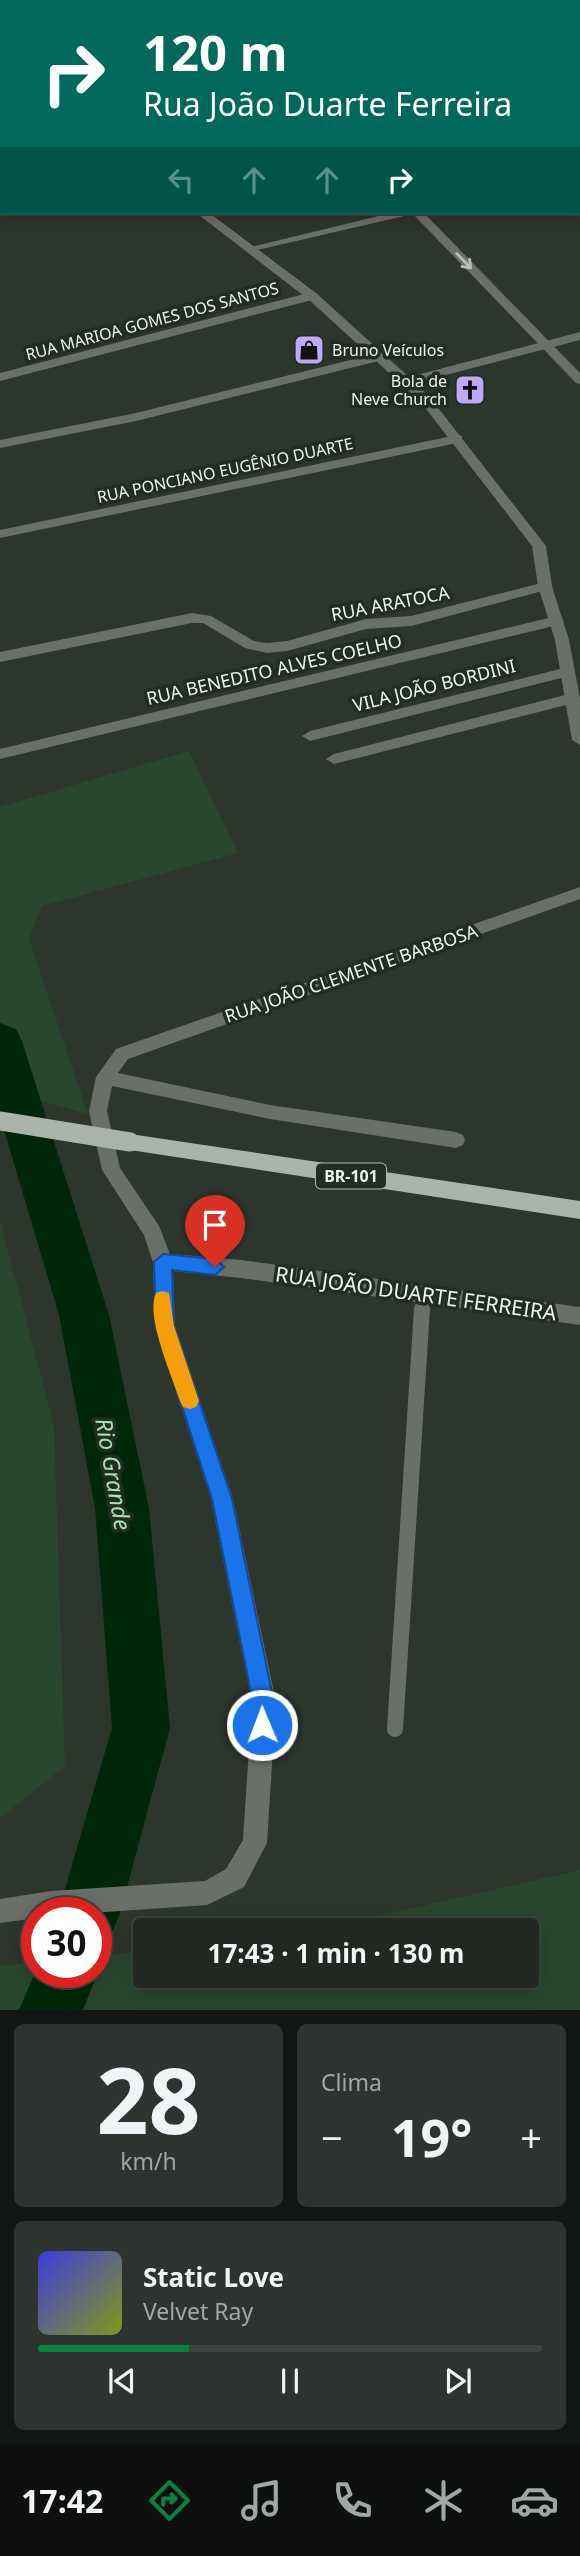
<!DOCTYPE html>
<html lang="pt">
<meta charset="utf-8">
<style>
body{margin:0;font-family:"Noto Sans",sans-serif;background:#2d342f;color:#f1f3f6;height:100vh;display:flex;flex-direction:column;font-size:26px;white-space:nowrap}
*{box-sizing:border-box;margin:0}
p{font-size:23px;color:#a2a6a5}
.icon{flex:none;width:38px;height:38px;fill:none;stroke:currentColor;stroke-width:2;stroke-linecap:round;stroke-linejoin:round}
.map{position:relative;height:2010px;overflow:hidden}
.side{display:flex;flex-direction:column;gap:14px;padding:14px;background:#121613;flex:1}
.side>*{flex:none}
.guide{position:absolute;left:0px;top:0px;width:581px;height:214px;box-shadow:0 4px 18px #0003,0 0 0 2px #3e4440;background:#00695c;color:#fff;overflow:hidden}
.speed{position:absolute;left:21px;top:1897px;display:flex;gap:14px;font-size:35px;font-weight:700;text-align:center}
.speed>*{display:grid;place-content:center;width:91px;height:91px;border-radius:50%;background:#212822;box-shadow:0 4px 18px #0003,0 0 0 2px #3e4440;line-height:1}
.speed .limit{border:10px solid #d22;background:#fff;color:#111}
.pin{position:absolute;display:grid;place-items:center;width:60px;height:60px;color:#fff;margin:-72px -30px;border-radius:50% 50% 50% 0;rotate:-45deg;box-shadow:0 0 7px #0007}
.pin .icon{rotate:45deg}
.me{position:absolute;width:77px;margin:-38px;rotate:359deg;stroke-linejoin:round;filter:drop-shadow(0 0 5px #0008)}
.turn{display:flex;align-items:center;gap:24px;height:147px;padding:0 28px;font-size:32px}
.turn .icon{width:91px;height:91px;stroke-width:2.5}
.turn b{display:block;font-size:49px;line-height:60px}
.lanes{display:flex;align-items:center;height:66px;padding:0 28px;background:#0003;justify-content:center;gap:35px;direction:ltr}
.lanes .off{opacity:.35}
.big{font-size:52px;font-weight:700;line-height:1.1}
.side .card{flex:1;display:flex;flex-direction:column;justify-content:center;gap:10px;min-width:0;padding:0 24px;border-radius:10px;background:#2d342f}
.side .dial{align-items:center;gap:0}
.dial b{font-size:91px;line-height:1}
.song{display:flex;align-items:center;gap:21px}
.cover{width:84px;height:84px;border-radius:10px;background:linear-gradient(135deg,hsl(240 70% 55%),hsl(70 70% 35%))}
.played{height:7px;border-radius:4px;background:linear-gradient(90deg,#0b8043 30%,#3e4440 30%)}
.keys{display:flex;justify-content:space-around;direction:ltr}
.heat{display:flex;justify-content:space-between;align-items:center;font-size:38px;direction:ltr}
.side .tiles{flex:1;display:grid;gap:14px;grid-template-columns:1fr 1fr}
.card:last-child{grid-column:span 2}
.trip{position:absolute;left:133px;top:1918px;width:406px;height:70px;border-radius:7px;background:#212822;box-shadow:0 4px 18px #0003,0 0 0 2px #3e4440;font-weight:700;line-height:70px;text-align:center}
.dock{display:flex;height:112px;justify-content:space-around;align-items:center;background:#0d100e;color:#a2a6a5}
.dock .icon{width:49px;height:49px}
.dock .selected{color:#0b8043}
.dock b{font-size:32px;color:#f1f3f6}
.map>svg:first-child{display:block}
.green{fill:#29472d}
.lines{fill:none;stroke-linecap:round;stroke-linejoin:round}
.river{fill:#002707;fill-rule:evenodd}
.service-far1{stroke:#6a6f6a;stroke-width:12}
.service{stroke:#6a6f6a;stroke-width:16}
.minor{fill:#6a6f6a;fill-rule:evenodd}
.tertiary{fill:#6a6f6a;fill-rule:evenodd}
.secondary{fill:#889088;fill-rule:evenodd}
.trunk{fill:#aab4aa;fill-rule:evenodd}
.trunk-bridge{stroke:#aab4aa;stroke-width:19}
.oneway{stroke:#b9beb9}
.route{fill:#1a73e8;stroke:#114b97;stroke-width:2}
.slow{fill:#f59e0b}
.labels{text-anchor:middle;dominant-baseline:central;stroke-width:7;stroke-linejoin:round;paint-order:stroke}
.far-street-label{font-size:16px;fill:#edf3ed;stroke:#222c23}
.far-poi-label{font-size:16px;fill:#edf3ed;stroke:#222c23;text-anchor:start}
.shield{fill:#222c23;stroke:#b0b7b0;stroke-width:2}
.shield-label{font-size:16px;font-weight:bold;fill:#edf3ed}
.street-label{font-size:18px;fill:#edf3ed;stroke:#222c23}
.near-street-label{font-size:21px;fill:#edf3ed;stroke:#222c23}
.near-water-label{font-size:23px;font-style:italic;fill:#a4e5aa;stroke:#222c23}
</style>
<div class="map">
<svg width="580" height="2010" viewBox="0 0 580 2010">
<rect width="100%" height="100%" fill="#2c362d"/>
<g class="green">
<polygon points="189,751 238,853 42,906 29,939 88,1114 0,1089 0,807"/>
<polygon points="0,1221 54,1426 65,1766 0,1818"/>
<polygon points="580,1870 580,2010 0,2010 0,1966 37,1962 37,1972 96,1972 96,1956 145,1951 145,1976 527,1976 527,1930 317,1930"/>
</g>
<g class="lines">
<g class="river">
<polygon points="0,1023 16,1029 22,1041 109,1315 149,1508 170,1728 120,1913 111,1935 96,1941 96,1913 58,1913 112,1728 95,1508 59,1315 0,1116"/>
<polygon points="96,1967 98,1972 83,2010 19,2010 37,1968 37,1972 96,1972"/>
</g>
<polyline class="service-far1" points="422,1311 423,1294"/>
<polyline class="service" points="395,1729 422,1309"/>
<g class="minor">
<polygon points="93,0 114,0 91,2"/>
<rect x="0" y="12" width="2" height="6"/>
<rect x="579" y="39" width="1" height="6"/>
<polygon points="580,169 580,176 579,176 579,169"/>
<polygon points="395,212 423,212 580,373 580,384 576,383 413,214 253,251 247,248"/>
<polygon points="312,292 318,296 316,299 0,381 0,373"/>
<polygon points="379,353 385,357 383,360 136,421 0,448 0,440 136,413"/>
<polygon points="457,435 462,436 462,442 0,538 0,530"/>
<polygon points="545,582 550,583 550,589 411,626 366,629 287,651 267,653 245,648 203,623 192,623 0,662 0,652 192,613 211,616 254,641 267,643 287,641 366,619 411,616"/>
<polygon points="557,616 564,621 562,624 0,759 0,749"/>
<polygon points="568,667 573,669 573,675 310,741 302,736 310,731"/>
<polygon points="573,693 578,694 578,702 334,764 326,759 334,754"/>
<polygon points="580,887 580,899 128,1059 118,1073 270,1105 456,1132 463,1135 465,1140 463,1145 456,1148 270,1119 112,1086 107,1111 120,1168 159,1226 170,1254 241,1260 580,1307 580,1325 241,1278 173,1271 175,1326 233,1499 276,1702 267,1843 244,1887 207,1905 91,1913 37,1913 37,1918 0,1923 0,1899 51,1891 205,1881 226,1869 243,1840 252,1702 211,1499 155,1326 153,1262 144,1235 102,1170 89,1111 96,1077 116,1049"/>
</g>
<g class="tertiary">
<rect x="0" y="151" width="2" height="6"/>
<rect x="0" y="166" width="2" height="7"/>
<polygon points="195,212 208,212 316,293 409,377 580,332 580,340 415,383 428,395 546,546 552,586 569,640 580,698 580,745 572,740 555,640 538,586 532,546 420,401 308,299"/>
</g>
<g class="secondary">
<polygon points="346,0 357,0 359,2 347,2"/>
<polygon points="549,0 560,0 562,2 550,2"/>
<rect x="579" y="17" width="1" height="6"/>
<rect x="579" y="192" width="1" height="6"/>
</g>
<polygon class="trunk" points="130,1134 580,1201 580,1219 130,1150 123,1148 120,1142 123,1136"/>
<polyline class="trunk-bridge" points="0,1121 130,1142"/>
</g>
<defs><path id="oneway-shaft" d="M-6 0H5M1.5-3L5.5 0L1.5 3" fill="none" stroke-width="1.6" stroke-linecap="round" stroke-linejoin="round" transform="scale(1.75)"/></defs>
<use class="oneway" href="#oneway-shaft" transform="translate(464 261) rotate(46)"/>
<polygon class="route" points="163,1254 215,1259 224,1267 215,1275 172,1270 174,1326 232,1499 274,1702 270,1733 262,1736 255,1733 252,1725 253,1702 212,1499 156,1326 154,1262"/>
<path class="slow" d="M 162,1291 L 169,1293 L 174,1326 L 199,1401 L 196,1407 L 190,1409 L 183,1407 L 180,1401 C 172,1376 145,1316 156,1293 Z"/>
<defs>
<g id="shop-square" transform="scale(1.575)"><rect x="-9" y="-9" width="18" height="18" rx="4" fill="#bfa9f4" stroke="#222c23"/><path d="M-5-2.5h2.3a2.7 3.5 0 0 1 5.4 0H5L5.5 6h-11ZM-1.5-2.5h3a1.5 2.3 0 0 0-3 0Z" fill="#111"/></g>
<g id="church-square" transform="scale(1.575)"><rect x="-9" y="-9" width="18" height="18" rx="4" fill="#bfa9f4" stroke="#222c23"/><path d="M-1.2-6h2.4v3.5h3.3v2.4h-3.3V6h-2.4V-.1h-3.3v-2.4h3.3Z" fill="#111"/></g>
</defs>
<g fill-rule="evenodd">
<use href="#shop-square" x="309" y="350"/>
<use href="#church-square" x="470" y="390"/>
</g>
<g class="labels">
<g class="far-street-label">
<text transform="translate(152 321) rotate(-15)">RUA MARIOA GOMES DOS SANTOS</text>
<text transform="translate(225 470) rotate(-12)">RUA PONCIANO EUGÊNIO DUARTE</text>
</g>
<g class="far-poi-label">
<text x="332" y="350">Bruno Veículos</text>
<text x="447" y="381" text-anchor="end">Bola de<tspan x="447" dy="18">Neve Church</tspan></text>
</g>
<rect class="shield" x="316" y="1163.5" width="70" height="25" rx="5"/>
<g class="shield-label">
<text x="351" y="1176">BR-101</text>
</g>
<g class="street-label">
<text transform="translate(390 603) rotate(-11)">RUA ARATOCA</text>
<text transform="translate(274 669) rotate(-13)">RUA BENEDITO ALVES COELHO</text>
<text transform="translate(434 685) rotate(-14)">VILA JOÃO BORDINI</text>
<text transform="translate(351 973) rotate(-19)">RUA JOÃO CLEMENTE BARBOSA</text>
</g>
<g class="near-street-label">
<text transform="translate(416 1293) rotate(8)">RUA JOÃO DUARTE FERREIRA</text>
</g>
<g class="near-water-label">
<text transform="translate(114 1474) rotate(80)">Rio Grande</text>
</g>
</g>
</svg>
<div class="speed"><div class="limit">30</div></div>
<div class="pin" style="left:215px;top:1267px;background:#d93025"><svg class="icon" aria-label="arrive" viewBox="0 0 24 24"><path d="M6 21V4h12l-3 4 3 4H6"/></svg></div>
<svg class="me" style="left:262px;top:1725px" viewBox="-20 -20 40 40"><circle r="17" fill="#1a73e8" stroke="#fff" stroke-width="3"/><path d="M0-11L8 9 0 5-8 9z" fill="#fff"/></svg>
<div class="trip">17:43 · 1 min · 130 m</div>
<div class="guide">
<div class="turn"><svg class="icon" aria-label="right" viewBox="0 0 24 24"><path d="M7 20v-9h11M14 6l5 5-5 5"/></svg><div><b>120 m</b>Rua João Duarte Ferreira</div></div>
<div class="lanes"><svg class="icon off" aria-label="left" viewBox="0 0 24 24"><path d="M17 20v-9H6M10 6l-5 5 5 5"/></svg><svg class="icon off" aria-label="ahead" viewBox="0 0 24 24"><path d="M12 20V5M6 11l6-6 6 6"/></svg><svg class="icon off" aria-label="ahead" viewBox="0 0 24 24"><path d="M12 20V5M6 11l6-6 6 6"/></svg><svg class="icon" aria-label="right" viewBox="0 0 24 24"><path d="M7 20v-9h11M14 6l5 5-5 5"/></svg></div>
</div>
</div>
<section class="side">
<div class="tiles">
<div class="card dial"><b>28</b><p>km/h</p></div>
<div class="card"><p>Clima</p>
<div class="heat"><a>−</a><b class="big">19°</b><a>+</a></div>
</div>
<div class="card">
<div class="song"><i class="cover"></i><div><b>Static Love</b><p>Velvet Ray</p></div></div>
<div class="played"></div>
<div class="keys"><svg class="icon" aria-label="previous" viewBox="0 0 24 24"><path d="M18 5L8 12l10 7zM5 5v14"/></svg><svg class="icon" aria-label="pause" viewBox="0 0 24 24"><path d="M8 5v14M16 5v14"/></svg><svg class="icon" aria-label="next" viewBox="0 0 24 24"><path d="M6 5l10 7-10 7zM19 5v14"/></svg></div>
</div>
</div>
</section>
<nav class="dock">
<b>17:42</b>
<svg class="icon selected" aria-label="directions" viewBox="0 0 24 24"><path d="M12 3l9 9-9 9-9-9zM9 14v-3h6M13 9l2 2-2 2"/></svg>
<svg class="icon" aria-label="music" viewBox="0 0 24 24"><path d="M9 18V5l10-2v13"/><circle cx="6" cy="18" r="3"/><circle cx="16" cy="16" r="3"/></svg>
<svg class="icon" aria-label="phone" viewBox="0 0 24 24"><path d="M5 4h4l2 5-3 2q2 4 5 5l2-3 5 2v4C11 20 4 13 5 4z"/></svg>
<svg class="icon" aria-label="climate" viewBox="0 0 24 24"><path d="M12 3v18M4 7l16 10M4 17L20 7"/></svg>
<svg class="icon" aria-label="car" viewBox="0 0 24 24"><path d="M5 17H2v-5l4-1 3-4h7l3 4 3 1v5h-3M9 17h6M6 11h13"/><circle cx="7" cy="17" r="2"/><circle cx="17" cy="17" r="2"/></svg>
</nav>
